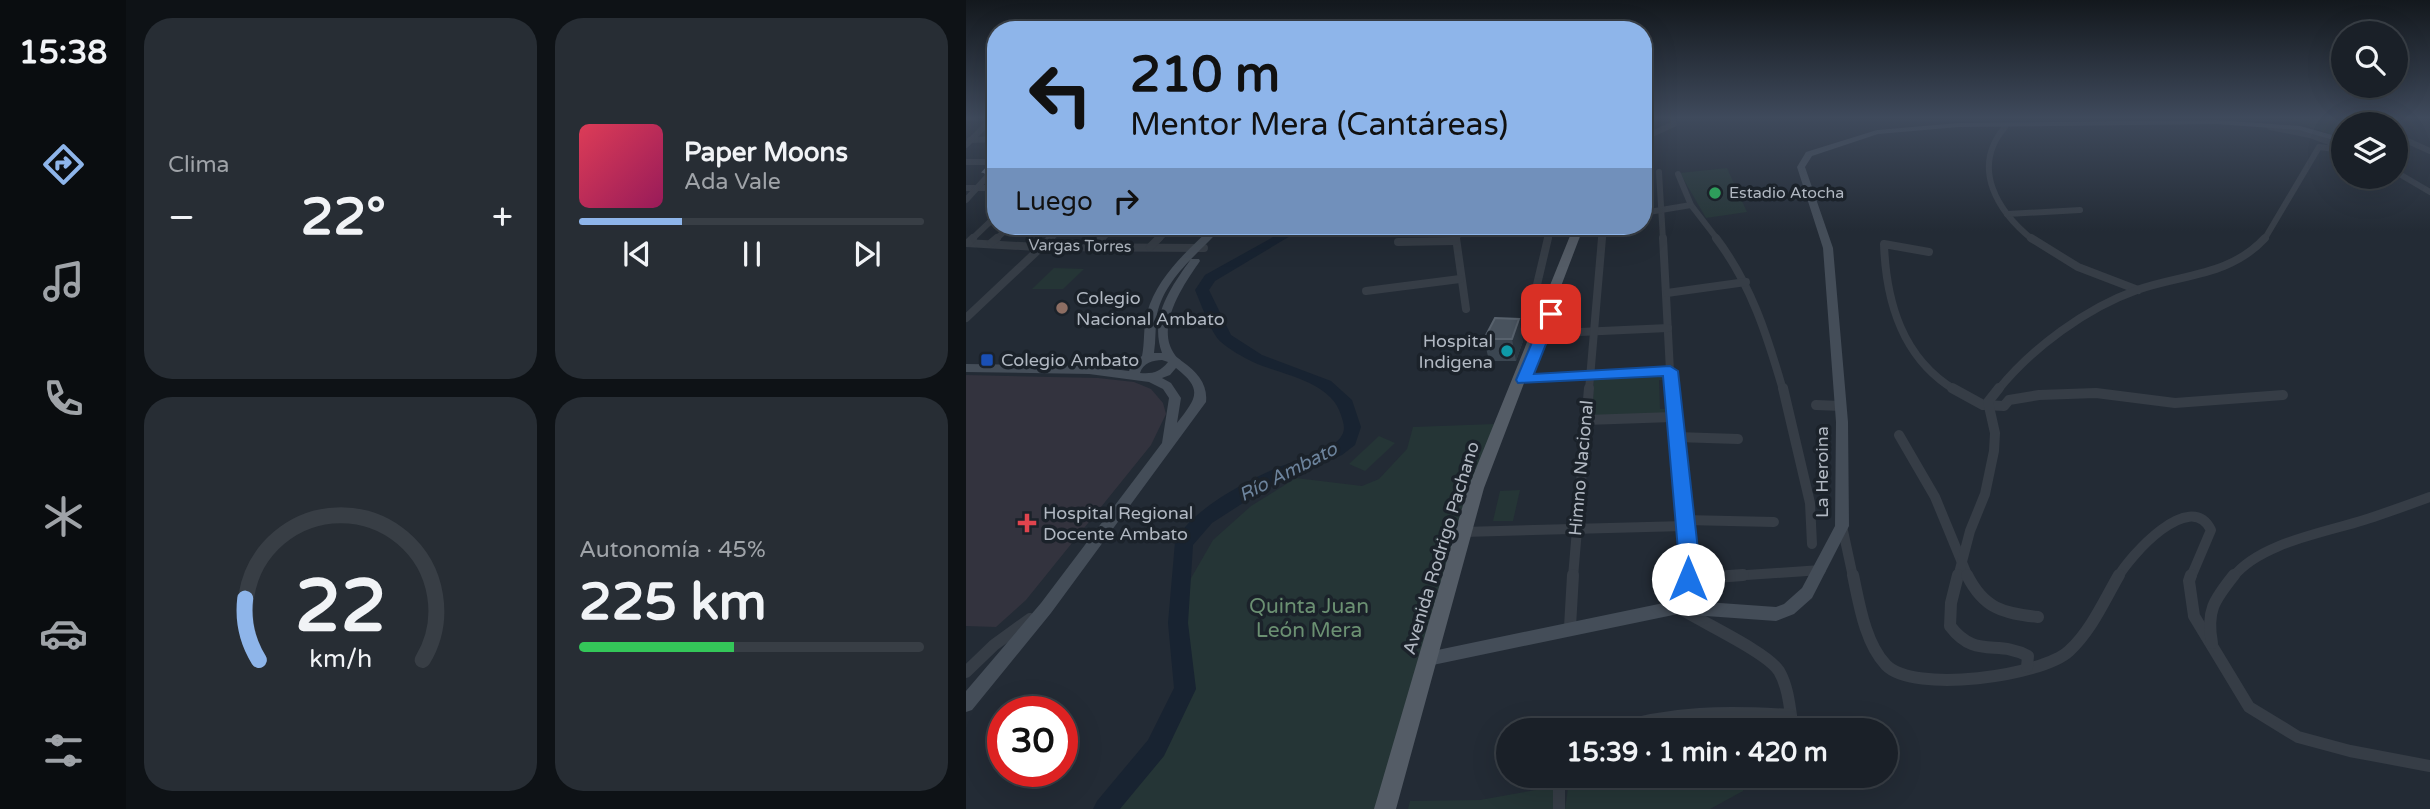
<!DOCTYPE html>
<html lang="es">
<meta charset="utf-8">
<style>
body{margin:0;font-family:"Varela Round",sans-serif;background:#272d34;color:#f1f3f6;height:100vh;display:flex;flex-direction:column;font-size:26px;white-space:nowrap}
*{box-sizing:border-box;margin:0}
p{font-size:23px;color:#9fa3a8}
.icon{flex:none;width:38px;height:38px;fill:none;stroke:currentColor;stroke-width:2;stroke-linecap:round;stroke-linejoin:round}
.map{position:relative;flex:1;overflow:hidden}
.drawer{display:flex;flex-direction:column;gap:18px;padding:18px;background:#0e1216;width:840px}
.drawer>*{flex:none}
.banner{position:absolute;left:21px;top:21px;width:665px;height:214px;border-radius:28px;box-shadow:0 7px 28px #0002,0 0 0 2px #383e45;background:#8eb5ea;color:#111;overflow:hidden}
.buttons{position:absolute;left:1365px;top:21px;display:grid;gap:14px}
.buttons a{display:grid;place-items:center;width:77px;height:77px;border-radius:50%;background:#1a2028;box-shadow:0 7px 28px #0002,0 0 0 2px #383e45;font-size:35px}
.speed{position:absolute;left:21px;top:696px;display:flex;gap:14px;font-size:35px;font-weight:700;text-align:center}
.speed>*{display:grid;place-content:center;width:91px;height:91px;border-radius:50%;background:#1a2028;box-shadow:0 7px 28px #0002,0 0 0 2px #383e45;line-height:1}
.speed .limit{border:10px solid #d22;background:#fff;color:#111}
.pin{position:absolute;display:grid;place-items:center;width:60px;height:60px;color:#fff;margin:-30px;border-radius:14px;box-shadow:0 4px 10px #0006}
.me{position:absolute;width:77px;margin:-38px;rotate:0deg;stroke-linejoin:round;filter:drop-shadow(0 0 5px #0008)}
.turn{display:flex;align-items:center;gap:24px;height:147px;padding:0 28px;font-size:32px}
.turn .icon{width:91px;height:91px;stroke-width:2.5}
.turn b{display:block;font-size:49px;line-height:60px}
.then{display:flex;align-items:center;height:66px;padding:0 28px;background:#0003;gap:14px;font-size:26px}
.big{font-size:52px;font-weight:800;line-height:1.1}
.drawer .card{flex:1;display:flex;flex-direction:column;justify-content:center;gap:10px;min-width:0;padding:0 24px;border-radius:28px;background:#272d34}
.drawer .dial{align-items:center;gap:0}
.dial svg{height:182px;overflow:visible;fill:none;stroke:#383e45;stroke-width:7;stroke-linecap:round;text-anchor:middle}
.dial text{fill:#f1f3f6;stroke:none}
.song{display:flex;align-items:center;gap:21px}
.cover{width:84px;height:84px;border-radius:10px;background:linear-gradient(135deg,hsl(350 70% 55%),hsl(330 70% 35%))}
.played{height:7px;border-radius:4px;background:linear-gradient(90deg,#8eb5ea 30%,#383e45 30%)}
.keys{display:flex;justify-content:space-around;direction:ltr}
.heat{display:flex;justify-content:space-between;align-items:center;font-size:38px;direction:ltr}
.charge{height:10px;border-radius:5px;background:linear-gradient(90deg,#34c759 45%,#383e45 0)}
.drawer .tiles{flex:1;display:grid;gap:18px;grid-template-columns:repeat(2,1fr)}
.trip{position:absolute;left:530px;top:718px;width:402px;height:70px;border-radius:35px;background:#1a2028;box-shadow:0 7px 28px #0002,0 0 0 2px #383e45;font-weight:800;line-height:70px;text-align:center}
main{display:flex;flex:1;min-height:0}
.tabs{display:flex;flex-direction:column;width:126px;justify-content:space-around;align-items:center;background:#0a0d10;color:#9fa3a8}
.tabs .icon{width:49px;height:49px}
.tabs .active{color:#8eb5ea}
.tabs b{font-size:32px;color:#f1f3f6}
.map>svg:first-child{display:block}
.medical{fill:#33333e}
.green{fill:#253536}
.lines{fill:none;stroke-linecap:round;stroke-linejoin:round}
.river{fill:#182331;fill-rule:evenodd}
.street-far3{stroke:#363d46;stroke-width:6}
.street-far2{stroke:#363d46;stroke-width:8}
.street-far1{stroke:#363d46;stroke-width:10}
.street{stroke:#363d46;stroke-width:12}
.secondary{fill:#444d58;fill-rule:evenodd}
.primary{fill:#545c66;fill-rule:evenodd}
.wall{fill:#3b4651}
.shaded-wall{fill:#2c3640}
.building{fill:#48525d;stroke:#58626d;stroke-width:2}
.route{fill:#1a73e8;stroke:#114b97;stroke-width:2}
.leisure-dot{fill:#2e9e5b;stroke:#1b222a;stroke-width:2.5}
.education-dot{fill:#8d6e63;stroke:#1b222a;stroke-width:2.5}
.culture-dot{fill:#0f9aa8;stroke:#1b222a;stroke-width:2.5}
.transit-dot{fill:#1a4fb4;stroke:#1b222a;stroke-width:2.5}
.health-dot{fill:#e0444e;stroke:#1b222a;stroke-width:2.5}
.labels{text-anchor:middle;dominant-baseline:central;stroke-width:7;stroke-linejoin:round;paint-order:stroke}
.far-poi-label{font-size:16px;fill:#b1b8c2;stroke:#1b222a;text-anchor:start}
.far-street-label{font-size:16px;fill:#b1b8c2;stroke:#1b222a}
.poi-label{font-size:18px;fill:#b1b8c2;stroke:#1b222a;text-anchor:start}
.street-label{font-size:18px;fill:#b1b8c2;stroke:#1b222a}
.water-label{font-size:19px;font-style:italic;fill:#6d849d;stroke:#1b222a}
.near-park-label{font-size:21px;fill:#6b9072;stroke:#1b222a}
</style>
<main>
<nav class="tabs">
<b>15:38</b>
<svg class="icon active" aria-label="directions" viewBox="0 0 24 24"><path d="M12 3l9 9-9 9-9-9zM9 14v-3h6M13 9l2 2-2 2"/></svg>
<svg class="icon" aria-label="music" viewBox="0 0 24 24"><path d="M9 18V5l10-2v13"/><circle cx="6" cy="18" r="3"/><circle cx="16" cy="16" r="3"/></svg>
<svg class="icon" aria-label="phone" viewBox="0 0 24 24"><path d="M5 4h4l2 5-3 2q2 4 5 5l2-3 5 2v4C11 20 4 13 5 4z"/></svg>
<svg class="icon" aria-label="climate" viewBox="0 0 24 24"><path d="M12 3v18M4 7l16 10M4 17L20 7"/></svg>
<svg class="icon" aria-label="car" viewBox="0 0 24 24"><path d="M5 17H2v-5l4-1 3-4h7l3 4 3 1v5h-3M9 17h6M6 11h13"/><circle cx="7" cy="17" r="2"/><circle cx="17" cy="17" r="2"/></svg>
<svg class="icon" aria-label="filters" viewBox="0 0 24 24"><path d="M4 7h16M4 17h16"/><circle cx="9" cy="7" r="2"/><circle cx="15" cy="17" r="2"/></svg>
</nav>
<section class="drawer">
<div class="tiles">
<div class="card"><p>Clima</p>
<div class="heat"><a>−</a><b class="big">22°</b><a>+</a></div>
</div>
<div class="card">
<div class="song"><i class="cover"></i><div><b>Paper Moons</b><p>Ada Vale</p></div></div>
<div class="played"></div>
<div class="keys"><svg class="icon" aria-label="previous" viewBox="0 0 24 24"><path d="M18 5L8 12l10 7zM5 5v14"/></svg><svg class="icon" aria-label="pause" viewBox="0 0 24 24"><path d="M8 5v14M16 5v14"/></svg><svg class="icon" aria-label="next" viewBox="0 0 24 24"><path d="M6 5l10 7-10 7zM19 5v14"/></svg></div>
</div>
<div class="card dial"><svg viewBox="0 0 100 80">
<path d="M14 69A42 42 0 1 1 86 69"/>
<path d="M14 69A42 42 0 0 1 8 42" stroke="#8eb5ea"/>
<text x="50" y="56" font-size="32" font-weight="700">22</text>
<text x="50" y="72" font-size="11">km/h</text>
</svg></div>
<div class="card"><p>Autonomía · 45%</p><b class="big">225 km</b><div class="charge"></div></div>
</div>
</section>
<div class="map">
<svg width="1464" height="809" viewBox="0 0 1464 809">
<rect width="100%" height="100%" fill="#232b35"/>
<polygon class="medical" points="0,375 132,378 168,382 185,389 197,403 200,414 185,445 60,600 30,627 0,626"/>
<g class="green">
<polygon points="1322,118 1376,118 1390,124 1377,124 1377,139"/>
<polygon points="761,168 781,212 740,218 714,173"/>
<polygon points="88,268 118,269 97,289 66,289"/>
<polygon points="697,375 697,380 693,380 694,409 699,409 700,413 626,417 628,378"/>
<polygon points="528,424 412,809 148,809 197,749 228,687 220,620 224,580 247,540 285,506 330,478 396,486 413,479 441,449 447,427"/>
<polygon points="413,436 429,443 399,471 383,464"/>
<polygon points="554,490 547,521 527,521 534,491"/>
<polygon points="604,775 781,775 777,791 744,809 599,809"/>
<polygon points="592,786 588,809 442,809 444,801 514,800"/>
</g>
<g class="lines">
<path class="river" d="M 327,226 L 341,226 L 249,281 L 243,290 L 265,335 L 296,355 L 365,381 L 386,400 L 395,427 L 389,445 L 376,455 L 319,479 L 291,494 L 246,523 L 227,545 L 222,623 L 230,689 L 198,756 L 154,809 L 127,809 L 131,801 L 182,740 L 208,688 L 202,623 L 209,542 C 224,511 275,484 306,470 C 322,462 369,451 376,435 C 380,428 377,422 375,415 C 365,381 315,375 287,362 C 277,357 264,350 255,342 C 245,334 235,303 229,290 L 239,275 Z"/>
<g class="street-far3">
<polyline points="0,118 9,118"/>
<path d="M 1039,127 C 1004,168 1032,212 1067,240"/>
<polyline points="1304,127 1344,135 1368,144"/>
<polyline points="1430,129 1433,137 1464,151"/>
<polyline points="677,138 708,124 707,118"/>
<polyline points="4,140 30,139"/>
<polyline points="0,145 27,118"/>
<polyline points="0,162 30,162"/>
<polyline points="693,172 697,240"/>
<polyline points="1430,172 1464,192"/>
<polyline points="712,174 725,205 752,240"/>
<polyline points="0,188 30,188"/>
<polyline points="0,200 30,167"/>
<polyline points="677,213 725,205"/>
<polyline points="1041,214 1114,210"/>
<polyline points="5,240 30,216"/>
<polyline points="29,240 42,228"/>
<polyline points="83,240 98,226"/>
<polyline points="135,240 149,226"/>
<polyline points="192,240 206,226"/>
<polyline points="490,240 496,226"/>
<polyline points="582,240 585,226"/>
<polyline points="636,240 637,226"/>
<polyline points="1298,240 1353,147 1377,150"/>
</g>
<g class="street-far2">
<polyline points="490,238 500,309"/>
<polyline points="697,238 705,390"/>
<path d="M 750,238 C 785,284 801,335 817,390"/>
<polyline points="1065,238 1112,267 1172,290"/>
<polyline points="432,242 489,241"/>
<polyline points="0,243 72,247 238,248"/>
<polyline points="2,243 7,238"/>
<polyline points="25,243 31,238"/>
<polyline points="184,247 193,238"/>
<polyline points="126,248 136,238"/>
<path d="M 963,252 L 918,244 C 920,302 936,358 989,390"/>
<polyline points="400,291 494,279"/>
<polyline points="701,293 780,282"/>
<polyline points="0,318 85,238"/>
<polyline points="546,333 557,332 561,327 582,238"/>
<polyline points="570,334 702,328"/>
<polyline points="551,379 704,371"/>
<polyline points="623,390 636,238"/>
<path d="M 1032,390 C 1066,348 1120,308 1171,290 C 1217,274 1264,276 1299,238"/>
</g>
<g class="street-far1">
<polyline points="705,388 723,550 722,577"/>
<polyline points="817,388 844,503 846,544"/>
<polyline points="986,388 1017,405 1038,406 1043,400 1073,395 1130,393 1209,403 1317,395"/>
<polyline points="850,405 875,406"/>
<polyline points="620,420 707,417"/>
<polyline points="933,435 969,497 1002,577"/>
<polyline points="710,437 772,439"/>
<polyline points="719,520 808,522"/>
<polyline points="876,526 887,577"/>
<polyline points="497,532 719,526"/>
<polyline points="607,577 623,388"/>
<polyline points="751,577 855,570"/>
<polyline points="992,577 1004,531 1019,494 1028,451 1029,433 1022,402 1033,388"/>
<path d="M 1152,577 C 1164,556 1224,488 1245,530 L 1225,577"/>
<path d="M 1267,577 C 1294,543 1357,533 1398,520 C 1420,513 1442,505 1464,497"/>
</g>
<g class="street">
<path d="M 722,575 L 712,607 C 735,622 801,652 813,671 C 823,688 824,711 827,730"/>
<path d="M 887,575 C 893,603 899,643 920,665 C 948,694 1076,676 1103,651 C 1125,631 1138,601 1153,575"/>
<path d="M 992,575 L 985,603 L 984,626 C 1010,660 1031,639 1062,656 L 1061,667"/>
<path d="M 1001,575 C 1018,609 1037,613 1072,617"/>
<polyline points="1225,575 1223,581 1228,616 1283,707 1332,737 1384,751 1464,766"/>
<polyline points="722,579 777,575"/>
<polyline points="604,627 607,575"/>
<path d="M 1246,643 C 1240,611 1248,600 1268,575"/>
<polyline points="0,672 28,645 64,619"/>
<path d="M 645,730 C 705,711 761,711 824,715"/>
<polyline points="593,775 593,809"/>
</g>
<g class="secondary">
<polygon points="1427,118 1435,118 1430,124 1422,124"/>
<polygon points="1251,120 1334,126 1377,138 1377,143 1333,130 1251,124 993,127 912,134 846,156 839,167 867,248 882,422 883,526 846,598 828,614 810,621 712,614 462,666 456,664 454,659 456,654 462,652 712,600 810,607 818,604 836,588 869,526 870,422 857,248 831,167 840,152 911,130 993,123"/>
<path d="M 247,226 L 257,226 C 233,254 200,276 191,314 C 189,327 190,340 188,353 L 196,353 C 183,317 205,287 225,259 L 233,259 L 234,261 C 218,284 188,327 209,355 C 209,356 216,361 217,362 C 231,372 242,384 240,402 L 85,613 L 6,710 L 0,712 L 0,691 L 75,603 L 196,443 L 203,398 L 197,389 L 183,382 L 123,374 L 0,372 L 0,364 L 123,366 L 163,371 L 165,366 L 118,366 L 112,362 L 118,358 L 173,358 L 176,356 C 179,342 177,327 181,313 C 191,277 221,251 247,226 ZM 196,360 L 202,362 C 194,372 187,374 174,373 C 177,363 187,360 196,360 ZM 210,368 C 238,390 230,398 211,423 L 215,398 L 205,383 L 196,378 L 204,375 Z"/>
</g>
<polygon class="primary" points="608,226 618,226 518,488 430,809 408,809 502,488"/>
</g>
<g class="wall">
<polygon points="30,158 30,184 24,182 17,172"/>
<polygon points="529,318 557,341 550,361 523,361 518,339"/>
</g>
<polygon class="shaded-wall" points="553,319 557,341 550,361 546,339"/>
<g class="building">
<polygon points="30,158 30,175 17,172"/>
<polygon points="529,318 553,319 546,339 518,339"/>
</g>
<linearGradient id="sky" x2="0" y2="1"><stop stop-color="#13181d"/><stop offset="0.51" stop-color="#3f4a5c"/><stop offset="1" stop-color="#3f4a5c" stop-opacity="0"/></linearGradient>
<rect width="1464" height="231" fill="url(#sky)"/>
<polygon class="route" points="585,309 592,314 568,374 704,366 712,371 732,550 729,585 715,585 697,376 552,383 550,380 578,314"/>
<circle class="leisure-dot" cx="749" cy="193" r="7"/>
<circle class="education-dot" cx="96" cy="308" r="7"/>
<circle class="culture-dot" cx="541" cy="351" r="7"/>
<rect class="transit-dot" x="14" y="353" width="14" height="14" rx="3.5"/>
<path class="health-dot" d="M57.5 512.5h7v7h7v7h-7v7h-7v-7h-7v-7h7z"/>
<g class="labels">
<g class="far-poi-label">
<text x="763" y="193">Estadio Atocha</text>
</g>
<g class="far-street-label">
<text transform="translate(114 246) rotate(1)">Vargas Torres</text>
</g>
<g class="poi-label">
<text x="110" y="298">Colegio<tspan x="110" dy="21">Nacional Ambato</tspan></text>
<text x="527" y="341" text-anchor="end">Hospital<tspan x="527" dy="21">Indigena</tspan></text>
<text x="35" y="360">Colegio Ambato</text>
<text x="77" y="513">Hospital Regional<tspan x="77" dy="21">Docente Ambato</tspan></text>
</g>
<g class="street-label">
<text transform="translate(615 468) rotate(-85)">Himno Nacional</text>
<text transform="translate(856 472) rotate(-90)">La Heroina</text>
<text transform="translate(475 548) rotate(-73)">Avenida Rodrigo Pachano</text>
</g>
<g class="water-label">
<text transform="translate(322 472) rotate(-27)">Río Ambato</text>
</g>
<g class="near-park-label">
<text x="343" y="606">Quinta Juan<tspan x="343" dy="24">León Mera</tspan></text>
</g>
</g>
</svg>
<div class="buttons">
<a><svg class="icon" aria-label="search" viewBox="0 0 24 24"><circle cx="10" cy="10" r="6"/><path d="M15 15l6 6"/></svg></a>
<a><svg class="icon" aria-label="layers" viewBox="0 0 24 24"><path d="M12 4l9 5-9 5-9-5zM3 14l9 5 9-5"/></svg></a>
</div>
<div class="speed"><div class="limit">30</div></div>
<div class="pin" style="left:585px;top:314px;background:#d93025"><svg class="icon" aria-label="arrive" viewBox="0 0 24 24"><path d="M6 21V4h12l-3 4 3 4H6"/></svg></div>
<svg class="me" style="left:722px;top:579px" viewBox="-20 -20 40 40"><circle r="19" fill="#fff"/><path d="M0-13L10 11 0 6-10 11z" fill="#1a73e8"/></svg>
<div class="trip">15:39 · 1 min · 420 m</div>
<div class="banner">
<div class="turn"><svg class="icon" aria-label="left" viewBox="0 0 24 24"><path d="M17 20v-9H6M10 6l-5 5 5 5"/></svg><div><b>210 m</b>Mentor Mera (Cantáreas)</div></div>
<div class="then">Luego<svg class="icon" aria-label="right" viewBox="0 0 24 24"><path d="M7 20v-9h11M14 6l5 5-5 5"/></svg></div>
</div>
</div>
</main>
